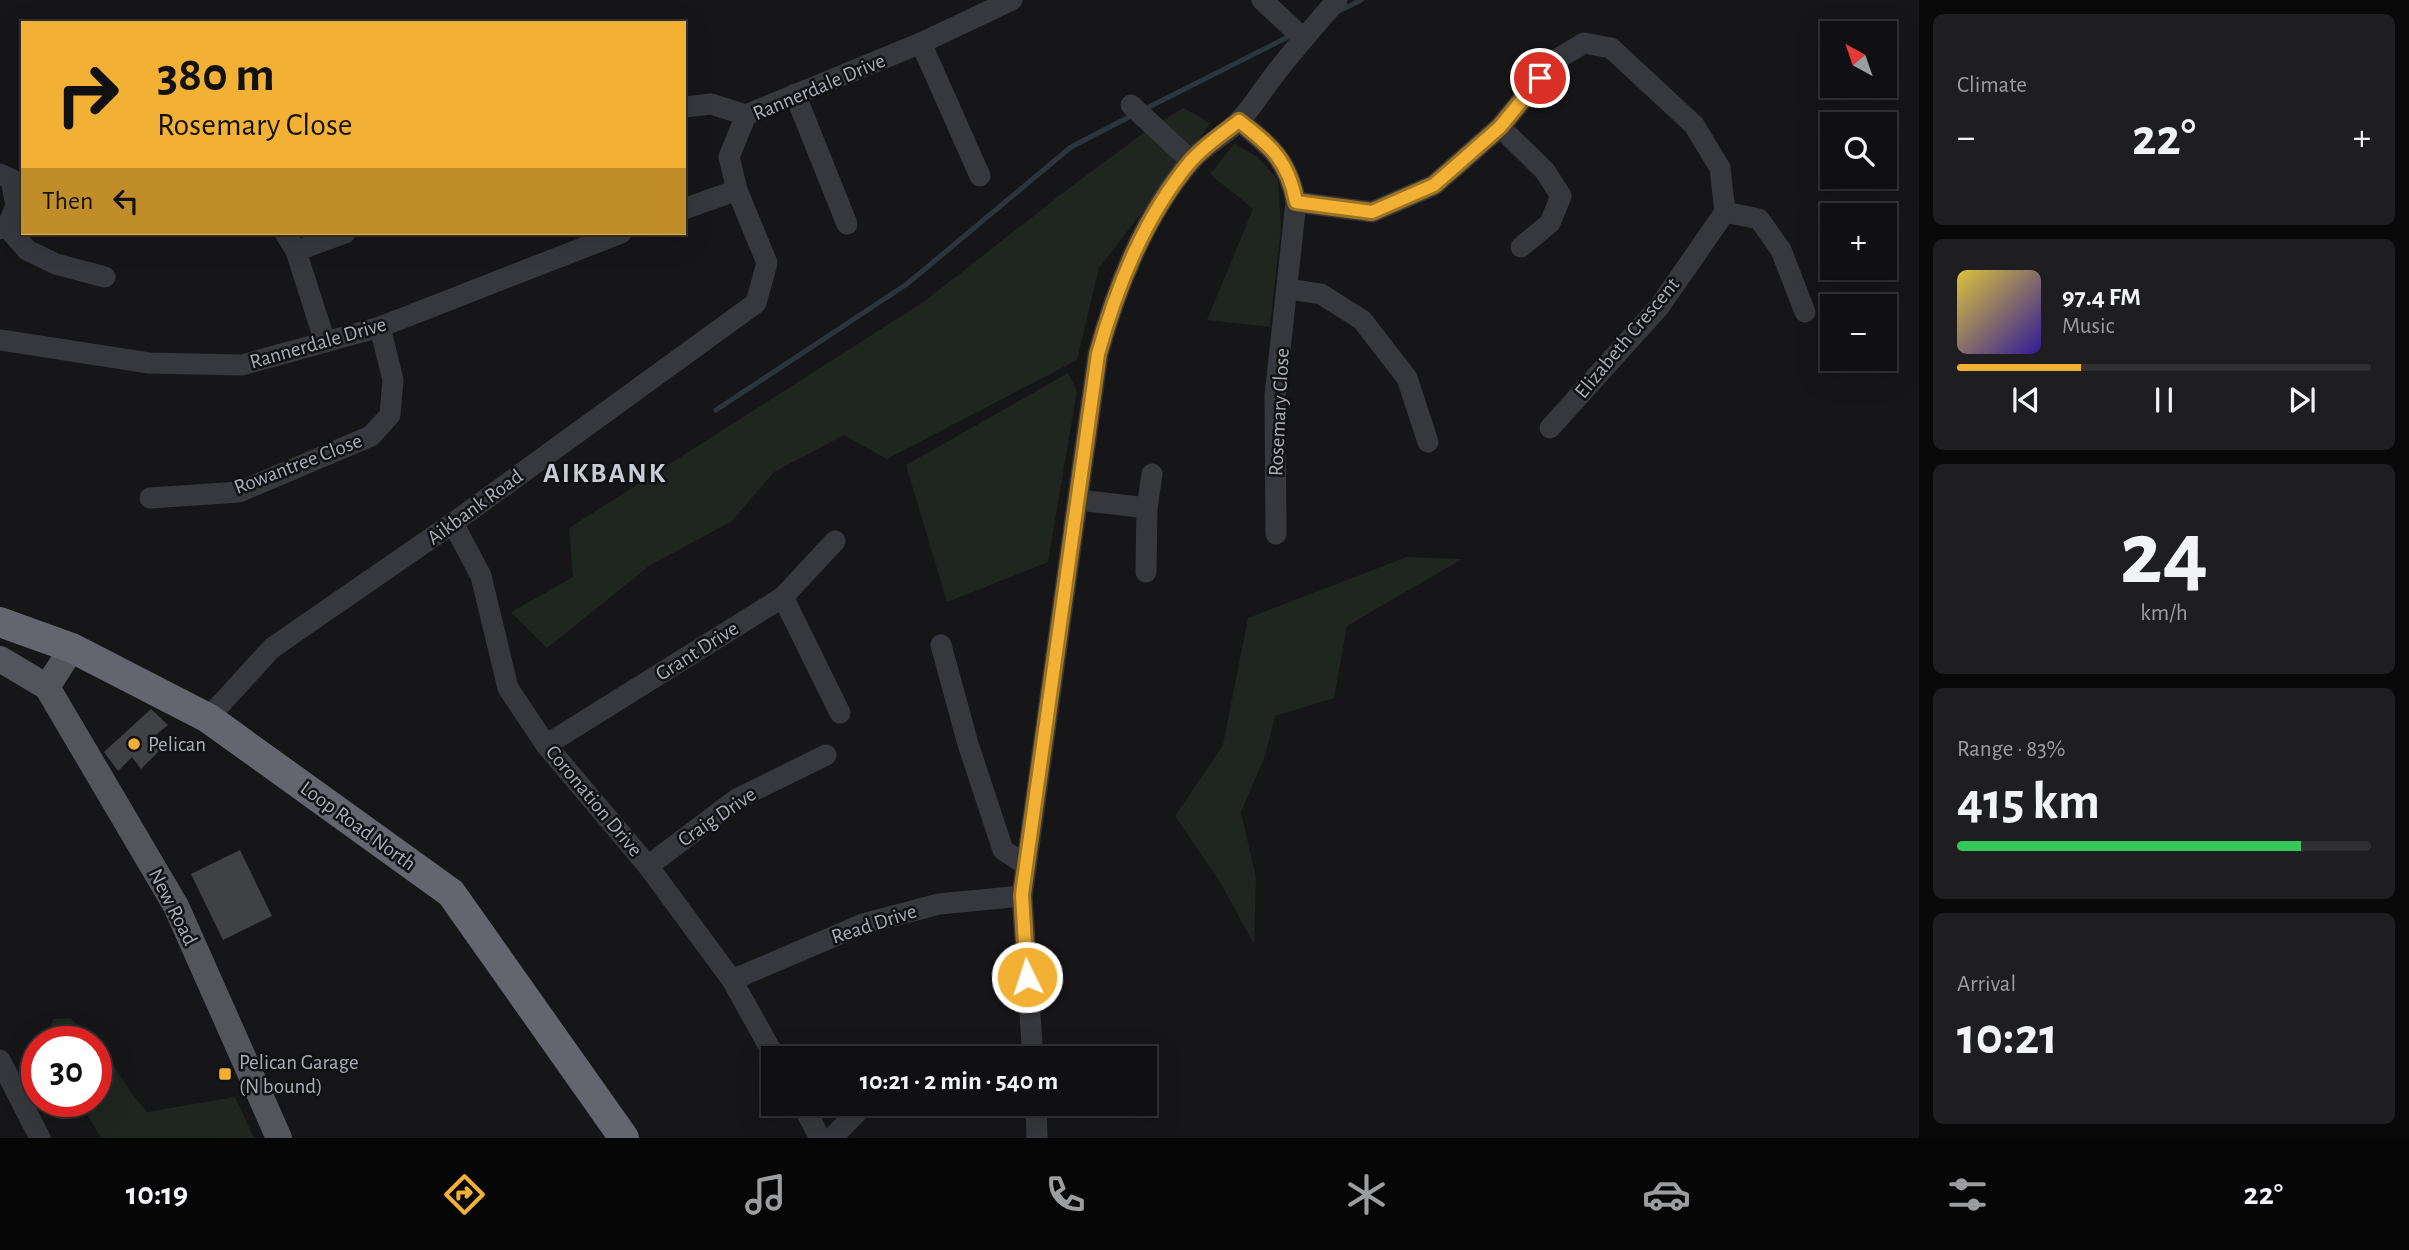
<!DOCTYPE html>
<meta charset="utf-8">
<style>
body{margin:0;font-family:"Alegreya Sans",sans-serif;background:#1e1e20;color:#f1f3f6;height:100vh;display:flex;flex-direction:column;font-size:26px;white-space:nowrap}
*{box-sizing:border-box;margin:0}
p{font-size:23px;color:#9c9d9f}
.icon{flex:none;width:38px;height:38px;fill:none;stroke:currentColor;stroke-width:2;stroke-linecap:round;stroke-linejoin:round}
.map{position:relative;flex:1;overflow:hidden}
.sheet{display:flex;flex-direction:column;gap:14px;padding:14px;background:#09090a;width:490px}
.sheet>*{flex:none}
.hud{position:absolute;left:21px;top:21px;width:665px;height:214px;border-radius:0px;box-shadow:0 7px 28px #0002,0 0 0 2px #303032;background:#f2b134;color:#111;overflow:hidden}
.needle{width:46px;rotate:320deg}
.buttons{position:absolute;left:1820px;top:21px;display:grid;gap:14px}
.buttons a{display:grid;place-items:center;width:77px;height:77px;border-radius:0px;background:#101012;box-shadow:0 7px 28px #0002,0 0 0 2px #303032;font-size:35px}
.speed{position:absolute;left:21px;top:1026px;display:flex;gap:14px;font-size:35px;font-weight:700;text-align:center}
.speed>*{display:grid;place-content:center;width:91px;height:91px;border-radius:50%;background:#101012;box-shadow:0 7px 28px #0002,0 0 0 2px #303032;line-height:1}
.speed .limit{border:10px solid #d22;background:#fff;color:#111}
.pin{position:absolute;display:grid;place-items:center;width:60px;height:60px;color:#fff;margin:-30px;border:4px solid #fff;border-radius:50%;box-shadow:0 2px 7px #0007}
.me{position:absolute;width:77px;margin:-38px;rotate:356deg;stroke-linejoin:round;filter:drop-shadow(0 0 5px #0008)}
.turn{display:flex;align-items:center;gap:24px;height:147px;padding:0 21px;font-size:32px}
.turn .icon{width:91px;height:91px;stroke-width:2.5}
.turn b{display:block;font-size:49px;line-height:60px}
.then{display:flex;align-items:center;height:66px;padding:0 21px;background:#0003;gap:14px;font-size:26px}
.big{font-size:52px;font-weight:600;line-height:1.1}
.sheet .widget{flex:1;display:flex;flex-direction:column;justify-content:center;gap:10px;min-width:0;padding:0 24px;border-radius:10px;background:#1e1e20}
.sheet .dial{align-items:center;gap:0}
.dial b{font-size:91px;line-height:1}
.song{display:flex;align-items:center;gap:21px}
.cover{width:84px;height:84px;border-radius:10px;background:linear-gradient(135deg,hsl(50 70% 55%),hsl(250 70% 35%))}
.played{height:7px;border-radius:4px;background:linear-gradient(90deg,#f2b134 30%,#303032 30%)}
.keys{display:flex;justify-content:space-around;direction:ltr}
.heat{display:flex;justify-content:space-between;align-items:center;font-size:38px;direction:ltr}
.charge{height:10px;border-radius:5px;background:linear-gradient(90deg,#34c759 83%,#303032 0)}
.trip{position:absolute;left:761px;top:1046px;width:396px;height:70px;border-radius:0px;background:#101012;box-shadow:0 7px 28px #0002,0 0 0 2px #303032;font-weight:600;line-height:70px;text-align:center}
.dock{display:flex;height:112px;justify-content:space-around;align-items:center;background:#060607;color:#9c9d9f}
.dock .icon{width:49px;height:49px}
.dock .current{color:#f2b134}
.dock b{font-size:32px;color:#f1f3f6}
main{display:flex;flex:1;min-height:0}
.map>svg:first-child{display:block}
.green{fill:#1e261f}
.lines{fill:none;stroke-linecap:round;stroke-linejoin:round}
.stream{stroke:#2c353c;stroke-width:5}
.building{fill:#404145}
.minor{stroke:#37383d;stroke-width:21}
.major{stroke:#53555c;stroke-width:26}
.highway{stroke:#63666e;stroke-width:30}
.route-casing{stroke:#9d7322;stroke-width:18}
.route{stroke:#f2b134;stroke-width:12}
.poi-dot{fill:#f2b134;stroke:#111113;stroke-width:2.5}
.labels{text-anchor:middle;dominant-baseline:central;stroke-width:5;stroke-linejoin:round;paint-order:stroke}
.street-label{font-size:21px;fill:#a8adb8;stroke:#111113}
.poi-label{font-size:21px;fill:#a8adb8;stroke:#111113;text-anchor:start}
.district-label{font-size:28px;font-weight:bold;letter-spacing:2px;fill:#c9ccd4;stroke:#111113}
</style>
<main>
<div class="map">
<svg width="1919" height="1138" viewBox="0 0 1919 1138">
<rect width="100%" height="100%" fill="#161618"/>
<g class="green">
<polygon points="1183,108 1211,123 1099,268 1077,360 887,459 844,435 774,472 732,521 649,566 547,648 511,612 573,577 569,528 925,301 1064,192 1149,129"/>
<polygon points="1234,144 1258,157 1278,180 1281,227 1270,327 1207,320 1253,209 1210,174"/>
<polygon points="1068,373 1077,391 1048,562 947,602 906,465"/>
<polygon points="1407,557 1462,559 1347,626 1334,698 1275,716 1265,756 1241,812 1256,878 1254,944 1220,882 1175,816 1223,745 1248,618"/>
<polygon points="70,1018 96,1041 46,1041 53,1019"/>
<path d="M 96,1042 C 115,1064 127,1091 147,1112 L 235,1097 L 254,1138 L 101,1138 L 79,1101 L 96,1101 Z"/>
</g>
<g class="lines">
<g class="stream">
<polyline points="1339,11 1361,0"/>
<polyline points="1145,109 1292,35"/>
<polyline points="716,410 907,284 1071,147 1133,115"/>
</g>
</g>
<g class="building">
<polygon points="151,709 168,725 152,738 160,750 141,769 132,757 118,771 104,752"/>
<polygon points="240,850 272,916 223,940 191,874"/>
</g>
<g class="lines">
<g class="minor">
<polyline points="1262,0 1303,38"/>
<polyline points="921,43 980,176"/>
<polyline points="795,94 847,224"/>
<polyline points="1131,105 1191,161"/>
<polyline points="684,107 711,104 746,115"/>
<path d="M 1239,121 C 1271,147 1288,160 1296,202 L 1275,396 L 1276,534"/>
<polyline points="1500,127 1545,171 1561,196 1550,223 1521,247"/>
<polyline points="0,174 11,179 16,206 7,227 0,229"/>
<polyline points="1296,202 1372,212 1434,185 1500,127 1554,61 1584,43 1611,48 1694,125 1720,168 1725,212 1659,307 1550,428"/>
<polyline points="684,209 737,190 729,157 746,115 921,43 1012,0"/>
<polyline points="1725,212 1759,219 1781,250 1805,312"/>
<polyline points="7,227 27,250 56,264 105,277"/>
<polyline points="285,233 296,251 325,342"/>
<polyline points="296,251 345,233"/>
<polyline points="1289,289 1321,294 1362,320 1407,378 1428,442"/>
<polyline points="0,340 149,363 242,365 380,327 621,233"/>
<polyline points="150,498 239,492 371,436 390,415 393,380 380,327"/>
<polyline points="1079,500 1147,508"/>
<polyline points="453,523 481,576 508,688 546,745 648,866 732,980 776,1059"/>
<polyline points="1146,572 1147,508 1152,474"/>
<polyline points="783,597 840,713"/>
<polyline points="941,645 968,744 1003,850 1026,865"/>
<polyline points="208,718 272,648 453,523 756,303 767,263 737,190"/>
<polyline points="546,745 783,597 835,541"/>
<polyline points="648,866 737,799 826,755"/>
<polyline points="732,980 863,924 939,904 1022,896"/>
<path d="M 1033,1059 L 1022,896 L 1098,354 C 1117,286 1144,217 1190,162 C 1204,145 1224,136 1239,121 C 1253,107 1263,89 1275,74 C 1295,48 1316,24 1337,0"/>
<polyline points="0,1060 40,1138"/>
<polyline points="802,1104 820,1138"/>
<polyline points="1036,1104 1037,1138"/>
<polyline points="832,1138 865,1104"/>
</g>
<g class="major">
<polyline points="0,659 47,687 176,906 279,1138"/>
<polyline points="47,687 72,648"/>
</g>
<polyline class="highway" points="0,622 72,648 208,718 451,893 624,1138"/>
</g>
<g class="lines">
<g class="route-casing">
<path id="route" d="M 1027,977 L 1022,895 L 1024,880 L 1098,354 C 1117,286 1144,218 1190,162 C 1204,146 1222,134 1239,121 C 1271,146 1288,160 1296,202 L 1372,212 L 1434,185 L 1500,127 L 1540,78"/>
</g>
<use href="#route" class="route"/>
</g>
<g class="poi-dot">
<circle cx="134" cy="744" r="7"/>
<rect x="218" y="1067" width="14" height="14" rx="3.5"/>
</g>
<g class="labels">
<g class="street-label">
<text transform="translate(819 87) rotate(-23)">Rannerdale Drive</text>
<text transform="translate(1627 338) rotate(-50)">Elizabeth Crescent</text>
<text transform="translate(318 343) rotate(-16)">Rannerdale Drive</text>
<text transform="translate(1279 412) rotate(-87)">Rosemary Close</text>
<text transform="translate(298 464) rotate(-21)">Rowantree Close</text>
<text transform="translate(475 507) rotate(-36)">Aikbank Road</text>
<text transform="translate(697 651) rotate(-32)">Grant Drive</text>
<text transform="translate(594 801) rotate(50)">Coronation Drive</text>
<text transform="translate(717 817) rotate(-34)">Craig Drive</text>
<text transform="translate(358 826) rotate(36)">Loop Road North</text>
<text transform="translate(173 907) rotate(63)">New Road</text>
<text transform="translate(874 924) rotate(-18)">Read Drive</text>
</g>
<g class="poi-label">
<text x="148" y="744">Pelican</text>
<text x="239" y="1062">Pelican Garage<tspan x="239" dy="24">(N bound)</tspan></text>
</g>
<g class="district-label">
<text x="605" y="474">AIKBANK</text>
</g>
</g>
</svg>
<div class="buttons">
<a><svg class="needle" viewBox="-14 -14 28 28"><path d="M0-13l5 13h-10z" fill="#e53935"/><path d="M0 13l5-13h-10z" fill="#9c9d9f"/></svg></a>
<a><svg class="icon" aria-label="search" viewBox="0 0 24 24"><circle cx="10" cy="10" r="6"/><path d="M15 15l6 6"/></svg></a>
<a>+</a>
<a>−</a>
</div>
<div class="speed"><div class="limit">30</div></div>
<div class="pin" style="left:1540px;top:78px;background:#d93025"><svg class="icon" aria-label="arrive" viewBox="0 0 24 24"><path d="M6 21V4h12l-3 4 3 4H6"/></svg></div>
<svg class="me" style="left:1027px;top:977px" viewBox="-20 -20 40 40"><circle r="17" fill="#f2b134" stroke="#fff" stroke-width="3"/><path d="M0-11L8 9 0 5-8 9z" fill="#fff"/></svg>
<div class="trip">10:21 · 2 min · 540 m</div>
<div class="hud">
<div class="turn"><svg class="icon" aria-label="right" viewBox="0 0 24 24"><path d="M7 20v-9h11M14 6l5 5-5 5"/></svg><div><b>380 m</b>Rosemary Close</div></div>
<div class="then">Then<svg class="icon" aria-label="left" viewBox="0 0 24 24"><path d="M17 20v-9H6M10 6l-5 5 5 5"/></svg></div>
</div>
</div>
<section class="sheet">
<div class="widget"><p>Climate</p>
<div class="heat"><a>−</a><b class="big">22°</b><a>+</a></div>
</div>
<div class="widget">
<div class="song"><i class="cover"></i><div><b>97.4 FM</b><p>Music</p></div></div>
<div class="played"></div>
<div class="keys"><svg class="icon" aria-label="previous" viewBox="0 0 24 24"><path d="M18 5L8 12l10 7zM5 5v14"/></svg><svg class="icon" aria-label="pause" viewBox="0 0 24 24"><path d="M8 5v14M16 5v14"/></svg><svg class="icon" aria-label="next" viewBox="0 0 24 24"><path d="M6 5l10 7-10 7zM19 5v14"/></svg></div>
</div>
<div class="widget dial"><b>24</b><p>km/h</p></div>
<div class="widget"><p>Range · 83%</p><b class="big">415 km</b><div class="charge"></div></div>
<div class="widget"><p>Arrival</p><b class="big">10:21</b></div>
</section>
</main>
<nav class="dock">
<b>10:19</b>
<svg class="icon current" aria-label="directions" viewBox="0 0 24 24"><path d="M12 3l9 9-9 9-9-9zM9 14v-3h6M13 9l2 2-2 2"/></svg>
<svg class="icon" aria-label="music" viewBox="0 0 24 24"><path d="M9 18V5l10-2v13"/><circle cx="6" cy="18" r="3"/><circle cx="16" cy="16" r="3"/></svg>
<svg class="icon" aria-label="phone" viewBox="0 0 24 24"><path d="M5 4h4l2 5-3 2q2 4 5 5l2-3 5 2v4C11 20 4 13 5 4z"/></svg>
<svg class="icon" aria-label="climate" viewBox="0 0 24 24"><path d="M12 3v18M4 7l16 10M4 17L20 7"/></svg>
<svg class="icon" aria-label="car" viewBox="0 0 24 24"><path d="M5 17H2v-5l4-1 3-4h7l3 4 3 1v5h-3M9 17h6M6 11h13"/><circle cx="7" cy="17" r="2"/><circle cx="17" cy="17" r="2"/></svg>
<svg class="icon" aria-label="filters" viewBox="0 0 24 24"><path d="M4 7h16M4 17h16"/><circle cx="9" cy="7" r="2"/><circle cx="15" cy="17" r="2"/></svg>
<b>22°</b>
</nav>
